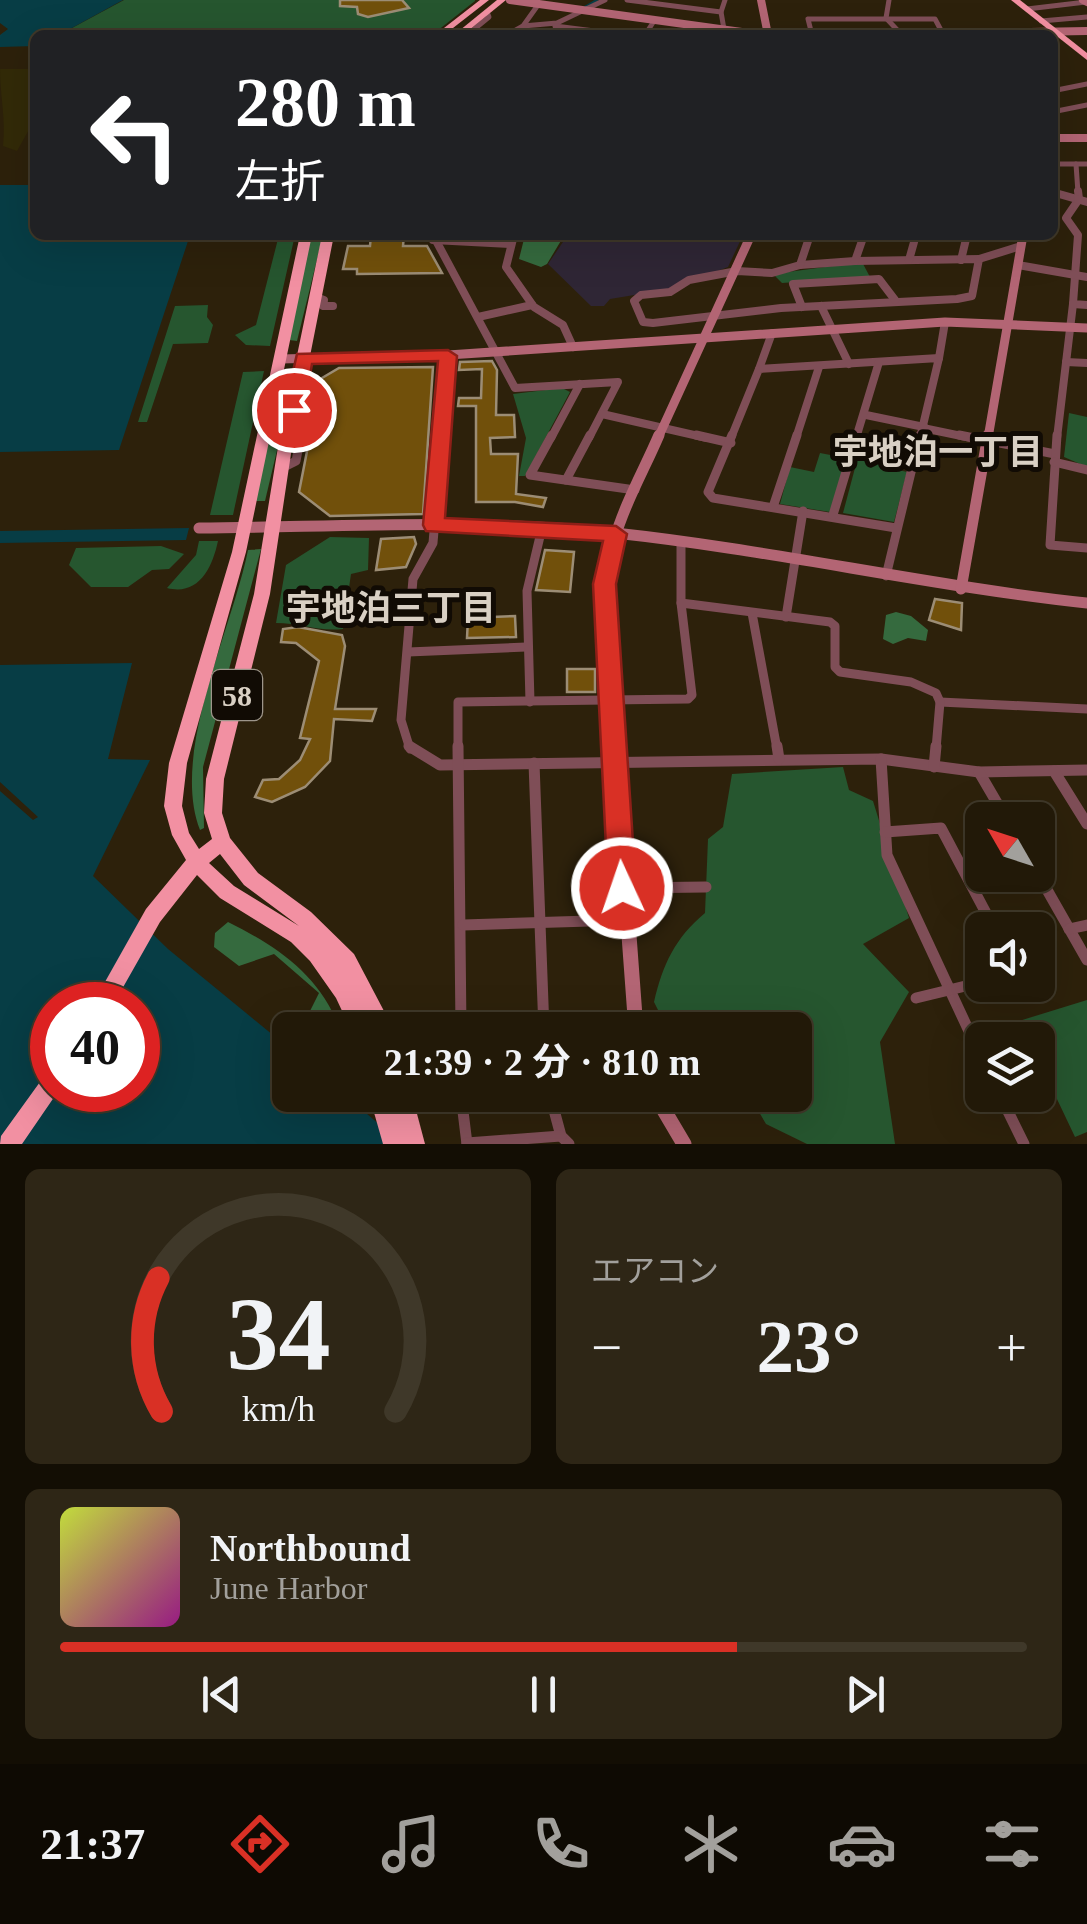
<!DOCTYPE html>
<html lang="ja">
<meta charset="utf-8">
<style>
body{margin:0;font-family:"Times New Roman","Noto Sans JP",serif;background:#2e2616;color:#f1f3f6;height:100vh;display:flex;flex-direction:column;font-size:38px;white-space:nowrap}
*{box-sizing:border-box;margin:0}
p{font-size:32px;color:#a2a09c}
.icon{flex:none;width:55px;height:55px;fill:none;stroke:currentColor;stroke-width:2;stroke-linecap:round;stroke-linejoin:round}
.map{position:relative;height:1144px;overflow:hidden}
.panel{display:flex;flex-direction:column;gap:25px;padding:25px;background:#130e04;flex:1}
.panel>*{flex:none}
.top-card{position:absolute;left:30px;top:30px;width:1028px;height:210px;border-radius:15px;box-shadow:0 10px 40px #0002,0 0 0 2px #3f3829;background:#202124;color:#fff;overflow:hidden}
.needle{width:65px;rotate:309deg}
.buttons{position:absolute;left:965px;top:802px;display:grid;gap:20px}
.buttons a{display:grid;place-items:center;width:90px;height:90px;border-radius:15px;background:#221908;box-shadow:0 10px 40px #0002,0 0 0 2px #3f3829;font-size:50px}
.speed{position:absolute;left:30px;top:982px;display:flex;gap:20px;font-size:50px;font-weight:700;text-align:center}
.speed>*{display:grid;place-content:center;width:130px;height:130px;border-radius:50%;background:#221908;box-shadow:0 10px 40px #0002,0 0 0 2px #3f3829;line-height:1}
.speed .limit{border:15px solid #d22;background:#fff;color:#111}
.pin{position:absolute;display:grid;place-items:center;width:85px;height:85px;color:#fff;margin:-42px;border:5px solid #fff;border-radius:50%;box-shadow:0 2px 10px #0007}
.me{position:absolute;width:110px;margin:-55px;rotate:357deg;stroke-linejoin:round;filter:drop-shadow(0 0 8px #0008)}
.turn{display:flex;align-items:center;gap:35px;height:210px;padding:0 40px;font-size:45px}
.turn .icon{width:130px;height:130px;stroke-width:2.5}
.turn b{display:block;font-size:70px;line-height:85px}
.big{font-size:75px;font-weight:700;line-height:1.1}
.panel .widget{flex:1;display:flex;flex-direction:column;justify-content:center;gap:15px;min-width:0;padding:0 35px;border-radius:15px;background:#2e2616}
.panel .dial{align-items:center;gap:0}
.dial svg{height:260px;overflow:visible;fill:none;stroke:#3f3829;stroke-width:7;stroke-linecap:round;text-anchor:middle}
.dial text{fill:#f1f3f6;stroke:none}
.song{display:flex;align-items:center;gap:30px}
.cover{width:120px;height:120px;border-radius:15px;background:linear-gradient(135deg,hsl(70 70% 55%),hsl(310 70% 35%))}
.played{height:10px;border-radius:5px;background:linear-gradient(90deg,#d93025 70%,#3f3829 70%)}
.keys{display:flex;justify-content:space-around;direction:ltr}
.heat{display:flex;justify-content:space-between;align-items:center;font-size:55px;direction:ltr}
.panel .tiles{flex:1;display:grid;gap:25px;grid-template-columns:1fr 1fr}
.widget:last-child{grid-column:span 2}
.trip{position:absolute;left:272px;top:1012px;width:540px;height:100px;border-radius:15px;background:#221908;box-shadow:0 10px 40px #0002,0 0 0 2px #3f3829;font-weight:700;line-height:100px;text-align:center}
.tab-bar{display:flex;height:160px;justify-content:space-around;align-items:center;background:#0e0a03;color:#a2a09c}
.tab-bar .icon{width:70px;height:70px}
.tab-bar .selected{color:#d93025}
.tab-bar b{font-size:45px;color:#f1f3f6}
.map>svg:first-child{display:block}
.education{fill:#2f2635}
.green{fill:#26562f}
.forest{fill:#356a3e}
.sand{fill:#322a08}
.water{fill:#073d45;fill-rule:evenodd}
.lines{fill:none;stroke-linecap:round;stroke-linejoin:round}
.stream{stroke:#073d45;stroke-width:2.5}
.building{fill:#71500b;stroke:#9c8d75;stroke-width:2.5}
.street-far3{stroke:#7f4e57;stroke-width:5}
.street-far2{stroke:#7f4e57;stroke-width:8}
.street-far1{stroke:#7f4e57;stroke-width:9}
.street{stroke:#7f4e57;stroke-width:11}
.secondary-far3{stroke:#b36574;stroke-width:8}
.secondary-far2{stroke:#b36574;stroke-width:9}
.secondary-far1{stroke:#b36574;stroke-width:11}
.secondary{stroke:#b36574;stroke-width:15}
.highway{fill:#f290a2;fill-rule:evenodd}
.route{fill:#d93025;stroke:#8d1f18;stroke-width:2.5}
.labels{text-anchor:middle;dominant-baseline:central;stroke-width:10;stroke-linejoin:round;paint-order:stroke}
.shield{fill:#110b04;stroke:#9d958a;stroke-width:2.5}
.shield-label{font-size:30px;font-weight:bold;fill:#d9d0c4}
.neighbourhood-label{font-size:35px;font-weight:bold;fill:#d9d0c4;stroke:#110b04}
</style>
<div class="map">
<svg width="1087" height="1144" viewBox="0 0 1087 1144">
<rect width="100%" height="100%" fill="#2d210b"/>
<polygon class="education" points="562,235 743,235 728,267 671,289 610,299 604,306 591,306 548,264 565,239"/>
<g class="green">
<polygon points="124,0 475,0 475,1 432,35 59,35"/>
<polygon points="279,235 295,235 270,346 246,345 235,335 256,325"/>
<polygon points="862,262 870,277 782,283 773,274"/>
<polygon points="208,305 207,317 213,325 208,343 173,344 147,422 138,422 175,306"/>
<polygon points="264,371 233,515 210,515 243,372"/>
<polygon points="562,388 570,392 525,476 519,476 526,438 513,394"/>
<polygon points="1069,413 1087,417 1087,467 1064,457"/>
<polygon points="820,453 846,458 830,512 780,504 790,467 814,472"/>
<polygon points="859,453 884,457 882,466 907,472 894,522 843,513"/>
<path d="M 330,537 L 369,538 L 368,570 L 351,574 L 343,629 C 319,632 300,623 276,623 L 286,565 Z"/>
<path d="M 199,541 L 218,541 C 212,569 198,596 167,588 L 196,555 Z"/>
<polygon points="161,546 184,554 169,569 152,570 128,587 91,587 69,565 76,548"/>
<path d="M 843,767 L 849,790 L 873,801 L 909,918 L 863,944 L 909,992 L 880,1042 L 895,1144 L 807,1144 L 766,1124 L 749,1095 L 795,1095 L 795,1030 L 712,1030 L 709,1025 L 667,1028 L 654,1002 C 663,964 675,938 705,913 L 708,839 L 723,827 L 732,774 Z"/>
<polygon points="1087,1000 1087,1132 1075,1137 1038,1059 1038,1040 1028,1040 1019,1021"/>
</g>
<g class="forest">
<polygon points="311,235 323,235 297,341 289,340"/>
<polygon points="525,235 559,235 562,239 547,264 541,267 519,259"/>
<polygon points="285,374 295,374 265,501 254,501"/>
<path d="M 261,549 L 203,767 L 204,828 L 200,830 C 170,753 232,630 248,550 Z"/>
<polygon points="896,612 911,616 928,630 926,641 908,638 893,644 883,639 886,615"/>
<path d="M 228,922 C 277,946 322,977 340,1030 L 308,1030 L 307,1017 L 319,993 L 274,954 L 239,966 L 214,947 L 215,933 Z"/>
</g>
<path class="sand" d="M 0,69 L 35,69 L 35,119 L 17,151 L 3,146 C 6,118 0,97 0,69 Z"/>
<g class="water">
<polygon points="0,0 123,0 59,35 35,35 35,46 0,47 0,35 8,29 0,23"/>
<polygon points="0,185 35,185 35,235 190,235 119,450 0,452"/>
<polygon points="189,528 186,540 0,543 0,531"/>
<path d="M 132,663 L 108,759 L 150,760 L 93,876 L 168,949 L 290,1049 L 290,1095 L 345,1095 L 402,1144 L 0,1144 L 0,791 L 33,820 L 38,817 L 0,782 L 0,665 ZM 52,1005 L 138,1005 L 138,1090 L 52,1090 Z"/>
</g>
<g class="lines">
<polyline class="stream" points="585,7 597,0"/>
</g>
<g class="building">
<polygon points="340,0 402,0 409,8 368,17 358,14 357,7 340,6"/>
<polygon points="371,235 404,235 403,246 427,246 442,273 357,274 357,269 343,269 348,246 370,246"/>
<polygon points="492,361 497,370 496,415 514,415 515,437 490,438 491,454 518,454 516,494 546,498 543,507 515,502 476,502 476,406 458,406 459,398 481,398 482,369 459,370 460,362"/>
<polygon points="433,367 423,514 330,516 299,492 311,431 320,423 314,415 322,378 339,368"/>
<polygon points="414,537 416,544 406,567 376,570 381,539"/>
<polygon points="545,550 574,552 570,592 536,590"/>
<polygon points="935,599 962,603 961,630 929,620"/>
<polygon points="515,616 516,637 467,638 468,618"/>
<polygon points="298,627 342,635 345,646 335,709 376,709 372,721 334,719 330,761 305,787 272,802 255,797 263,780 279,779 300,760 310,739 300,738 319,661 296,643 281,642 283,629"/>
<rect x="567" y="669" width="28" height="23"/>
</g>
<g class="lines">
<g class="street-far3">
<polyline points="627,0 721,12"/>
<polyline points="725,0 721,12 725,35"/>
<polyline points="889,0 886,18 901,34"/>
<polyline points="1027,9 1086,2"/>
<polyline points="1041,21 1087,17"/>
<polyline points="523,26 557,23 605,0"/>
<polyline points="555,26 626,35"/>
<polyline points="467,35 489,17 487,12"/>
<polyline points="507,35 523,26 538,5"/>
<polyline points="645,35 654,21"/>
<polyline points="812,35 808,19 935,19 943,34"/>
<polyline points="1052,91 1087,84"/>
<polyline points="1052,112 1087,105"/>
<polyline points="1052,164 1087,164"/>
<polyline points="1076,164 1078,193"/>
<polyline points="1052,192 1056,193"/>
</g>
<g class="street-far2">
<polyline points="1078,191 1079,199 1066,218 1078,235 1073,304 1087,305"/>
<polyline points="1052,192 1087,202"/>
<polyline points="433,235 515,388 618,382 589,438"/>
<polyline points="514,235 506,267 534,307 563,325 573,347"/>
<polyline points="433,240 510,244"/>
<polygon points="979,259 972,296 957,299 781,308 653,323 643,322 634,301 641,295 670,292 689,280 737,271 772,273 800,265 855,261"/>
<polyline points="979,259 1021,246"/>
<polyline points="909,260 916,235"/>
<polyline points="961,260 967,235"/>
<polyline points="855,261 864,235"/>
<polyline points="800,265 810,235"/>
<polyline points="1018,265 1087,277"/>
<polyline points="316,297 324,300 323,306 333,306"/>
<polyline points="821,306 849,364"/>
<polyline points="802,307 793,284 879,279 895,300"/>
<polyline points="478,317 532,305"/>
<polyline points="939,358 945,322"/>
<polyline points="1066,362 1087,363"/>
<polyline points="759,369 772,333"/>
<polyline points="602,414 707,438"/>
<polyline points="866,415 924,427"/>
<polyline points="923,428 971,438"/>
<polyline points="301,438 303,427 313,422"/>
<polyline points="441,438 448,355"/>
<polyline points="551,438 580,384"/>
<polyline points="731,438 759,369 939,358 920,438"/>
<polyline points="796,438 819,367"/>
<polyline points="856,438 879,362"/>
<polyline points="1057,438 1073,304"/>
</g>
<g class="street-far1">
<polyline points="552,435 530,475 635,490"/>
<polyline points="696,435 731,443"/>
<polyline points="732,435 708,492 713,498 896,528"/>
<polyline points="959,435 1055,454"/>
<polyline points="1057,435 1050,545 1087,548"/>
<polyline points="1054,462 1087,470"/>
<polyline points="282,468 296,461 301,435"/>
<polyline points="566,480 590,435"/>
<polyline points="773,507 797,435"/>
<polyline points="833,515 857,435"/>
<polyline points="681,543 681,603"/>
<polyline points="886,576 920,435"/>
<polyline points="752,613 777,749"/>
<polyline points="786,617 803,511"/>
<polyline points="408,652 526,647"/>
<polyline points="530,702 527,591 542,528"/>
<polyline points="940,702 1087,709"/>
<polyline points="410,749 401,720 413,579 433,543 442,435"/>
<polyline points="458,749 458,702 688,699 692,695 681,603 830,622 835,626 835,667 840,672 911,682 936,693 940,702 936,749"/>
</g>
<g class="street">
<polyline points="409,746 440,765 881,759 979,772 1087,770"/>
<polyline points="458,746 461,1030"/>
<polyline points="777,746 779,759"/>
<polyline points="881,759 887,855 982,1059"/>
<polyline points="534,763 544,1030"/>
<polyline points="934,767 936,746"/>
<polyline points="1054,771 1087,824"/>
<polyline points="979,772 1007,820"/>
<polyline points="885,832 941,828 995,930"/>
<polyline points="1038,874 1087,960"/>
<polyline points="624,888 706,887"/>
<polyline points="463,925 623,920"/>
<polyline points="1069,929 1087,925"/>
<polyline points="916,998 982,982"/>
<polyline points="461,1095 467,1144"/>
<polyline points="550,1095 561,1136 569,1144"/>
<polyline points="1000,1095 1024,1144"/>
<polyline points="467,1143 561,1136"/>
</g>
<g class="secondary-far3">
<polyline points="510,0 764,35"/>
<polyline points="761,0 768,35"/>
<polyline points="1083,0 1087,2"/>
<polyline points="844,35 1087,31"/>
<polyline points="1052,138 1087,138"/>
</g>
<g class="secondary-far2">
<polyline points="280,359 448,355 945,322 1087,328"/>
<polyline points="658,438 751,235"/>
<polyline points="988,438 1023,235"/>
</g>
<g class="secondary-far1">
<path d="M 199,528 C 338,527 477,518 615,533 C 773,550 929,586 1087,603"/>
<polyline points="961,589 988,435"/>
<path d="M 615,749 C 611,682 596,607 614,541 C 624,505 644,470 659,435"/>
</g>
<g class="secondary">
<polyline points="615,746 636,1030"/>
<polyline points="655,1095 684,1144"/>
</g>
<g class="highway">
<polygon points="480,0 489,0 444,35 435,35"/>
<polygon points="497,0 506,0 463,35 454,35"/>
<polygon points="1011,0 1020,0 1087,53 1087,60"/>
<path d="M 300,235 L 312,235 L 246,552 L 187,763 L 182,806 L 189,833 L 199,849 L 212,839 L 204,813 L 206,779 L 254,594 L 278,447 L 322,235 L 334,235 L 292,447 L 270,594 L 224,779 L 222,813 L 230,838 L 258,873 L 311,912 L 354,954 L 394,1030 L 373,1030 L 367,1019 L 372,1030 L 351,1030 L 336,998 L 310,961 L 291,942 L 220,898 L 197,875 L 160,922 L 113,1005 L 92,1005 L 146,909 L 186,860 L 172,835 L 164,806 L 169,763 L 232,552 ZM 220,854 L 244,885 L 299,926 L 234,886 L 209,863 Z"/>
<polygon points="52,1071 52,1090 59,1090 22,1144 0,1144 1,1136 45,1075"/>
<polygon points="369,1095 412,1095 425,1144 383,1144"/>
</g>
</g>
<polygon class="route" points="448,350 457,356 445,518 616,526 627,534 616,584 636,888 632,897 622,901 612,897 608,888 593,584 603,541 426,531 423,525 438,361 312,364 304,410 294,416 284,410 297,354"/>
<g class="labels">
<rect class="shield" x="212" y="670" width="50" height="50" rx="8"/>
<g class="shield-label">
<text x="237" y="695">58</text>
</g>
<g class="neighbourhood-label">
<text x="938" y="452">宇地泊一丁目</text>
<text x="391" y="608">宇地泊三丁目</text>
</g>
</g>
</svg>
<div class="buttons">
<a><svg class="needle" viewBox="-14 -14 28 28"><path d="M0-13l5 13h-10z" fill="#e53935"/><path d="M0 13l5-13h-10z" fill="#a2a09c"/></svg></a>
<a><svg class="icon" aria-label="sound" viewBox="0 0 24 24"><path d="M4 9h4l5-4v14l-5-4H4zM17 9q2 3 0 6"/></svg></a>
<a><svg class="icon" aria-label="layers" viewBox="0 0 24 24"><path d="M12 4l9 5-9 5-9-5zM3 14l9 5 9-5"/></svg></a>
</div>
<div class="speed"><div class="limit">40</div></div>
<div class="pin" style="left:294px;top:410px;background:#d93025"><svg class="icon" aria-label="arrive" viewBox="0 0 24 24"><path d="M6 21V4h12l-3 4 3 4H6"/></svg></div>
<svg class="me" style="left:622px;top:888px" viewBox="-20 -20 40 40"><circle r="17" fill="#d93025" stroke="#fff" stroke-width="3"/><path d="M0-11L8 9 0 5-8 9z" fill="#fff"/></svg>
<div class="trip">21:39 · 2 分 · 810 m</div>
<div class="top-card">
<div class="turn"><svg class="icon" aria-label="left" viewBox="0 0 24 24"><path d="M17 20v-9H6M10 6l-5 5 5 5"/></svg><div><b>280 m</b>左折</div></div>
</div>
</div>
<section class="panel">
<div class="tiles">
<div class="widget dial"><svg viewBox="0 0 100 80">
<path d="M14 69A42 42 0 1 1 86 69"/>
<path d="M14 69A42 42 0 0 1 13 28" stroke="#d93025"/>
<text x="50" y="56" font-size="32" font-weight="700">34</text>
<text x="50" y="72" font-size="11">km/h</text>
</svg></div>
<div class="widget"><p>エアコン</p>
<div class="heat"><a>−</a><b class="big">23°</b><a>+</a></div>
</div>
<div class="widget">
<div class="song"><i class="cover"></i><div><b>Northbound</b><p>June Harbor</p></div></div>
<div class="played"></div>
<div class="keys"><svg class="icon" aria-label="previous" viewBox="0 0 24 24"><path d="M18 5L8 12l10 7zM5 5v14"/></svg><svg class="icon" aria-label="pause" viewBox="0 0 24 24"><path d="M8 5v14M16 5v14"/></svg><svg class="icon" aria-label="next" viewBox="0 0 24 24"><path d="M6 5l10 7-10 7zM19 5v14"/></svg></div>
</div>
</div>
</section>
<nav class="tab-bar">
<b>21:37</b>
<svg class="icon selected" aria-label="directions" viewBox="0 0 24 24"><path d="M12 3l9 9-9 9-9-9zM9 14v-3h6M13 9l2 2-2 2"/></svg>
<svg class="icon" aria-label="music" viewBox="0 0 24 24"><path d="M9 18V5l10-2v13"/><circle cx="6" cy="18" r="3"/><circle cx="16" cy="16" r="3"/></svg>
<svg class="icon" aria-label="phone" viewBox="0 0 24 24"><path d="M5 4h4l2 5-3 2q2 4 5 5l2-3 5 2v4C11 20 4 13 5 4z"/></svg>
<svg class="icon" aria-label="climate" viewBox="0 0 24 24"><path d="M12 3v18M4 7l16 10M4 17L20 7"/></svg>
<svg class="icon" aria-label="car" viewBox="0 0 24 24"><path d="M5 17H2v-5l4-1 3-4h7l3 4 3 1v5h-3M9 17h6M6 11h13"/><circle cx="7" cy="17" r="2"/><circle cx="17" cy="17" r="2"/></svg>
<svg class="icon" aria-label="filters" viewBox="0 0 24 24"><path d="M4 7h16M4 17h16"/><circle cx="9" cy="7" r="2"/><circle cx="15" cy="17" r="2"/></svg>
</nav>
